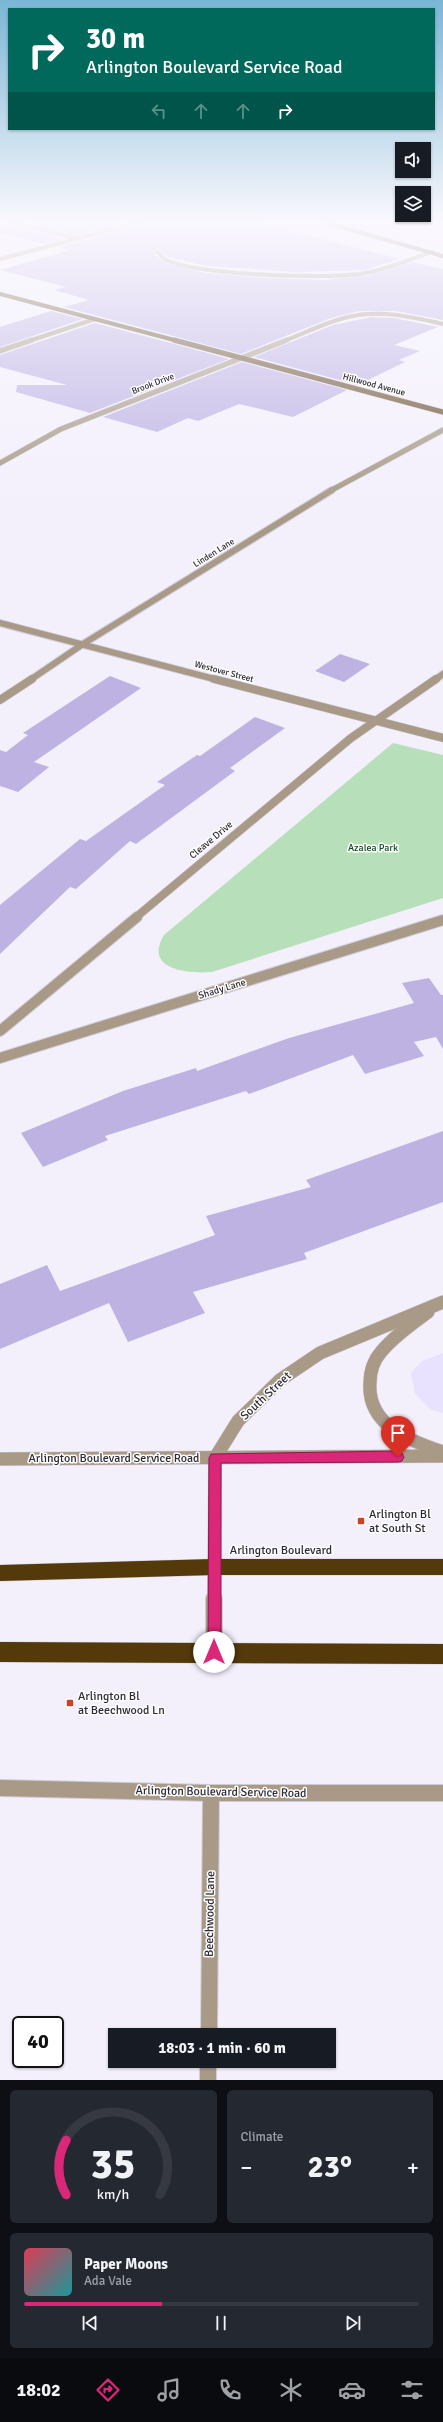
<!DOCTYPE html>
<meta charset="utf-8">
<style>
body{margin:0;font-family:Signika,sans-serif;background:#242831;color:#f1f3f6;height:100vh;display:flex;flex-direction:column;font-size:15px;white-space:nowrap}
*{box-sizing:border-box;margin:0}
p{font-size:13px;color:#9ea1a6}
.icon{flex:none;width:22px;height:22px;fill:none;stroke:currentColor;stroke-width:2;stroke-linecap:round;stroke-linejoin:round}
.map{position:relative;height:2080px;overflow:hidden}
.panel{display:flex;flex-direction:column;gap:10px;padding:10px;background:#0d0f14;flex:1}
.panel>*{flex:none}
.guide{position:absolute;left:8px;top:8px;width:427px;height:122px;border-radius:0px;box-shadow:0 1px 3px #0004;background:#00695c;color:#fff;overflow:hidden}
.controls{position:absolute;left:395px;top:142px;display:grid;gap:8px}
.controls a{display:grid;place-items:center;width:36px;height:36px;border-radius:0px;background:#171b24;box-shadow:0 1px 3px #0004;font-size:20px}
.speed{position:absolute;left:12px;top:2016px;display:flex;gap:8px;font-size:20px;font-weight:700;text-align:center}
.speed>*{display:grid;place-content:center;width:52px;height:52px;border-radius:50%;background:#171b24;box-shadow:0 1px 3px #0004;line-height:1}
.speed .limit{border:2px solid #111;border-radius:6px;background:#fff;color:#111}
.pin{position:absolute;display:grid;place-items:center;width:34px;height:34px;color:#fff;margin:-41px -17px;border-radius:50% 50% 50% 0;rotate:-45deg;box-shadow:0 0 4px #0007}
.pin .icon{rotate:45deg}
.me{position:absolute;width:44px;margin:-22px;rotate:0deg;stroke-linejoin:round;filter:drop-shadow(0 0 3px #0008)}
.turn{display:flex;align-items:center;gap:14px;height:84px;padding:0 12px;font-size:18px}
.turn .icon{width:52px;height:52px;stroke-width:2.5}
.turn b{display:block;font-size:28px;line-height:34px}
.lanes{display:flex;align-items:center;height:38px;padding:0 12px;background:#0003;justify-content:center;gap:20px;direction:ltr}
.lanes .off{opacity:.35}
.big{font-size:30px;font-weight:800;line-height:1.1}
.panel .widget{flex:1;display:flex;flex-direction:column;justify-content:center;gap:6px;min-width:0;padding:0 14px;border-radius:6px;background:#242831}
.panel .dial{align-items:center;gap:0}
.dial svg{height:104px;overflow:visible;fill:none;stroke:#363941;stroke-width:7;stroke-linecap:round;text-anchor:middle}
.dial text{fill:#f1f3f6;stroke:none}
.song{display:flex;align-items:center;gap:12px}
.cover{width:48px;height:48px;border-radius:6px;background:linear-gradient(135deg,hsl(350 70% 55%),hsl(180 70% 35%))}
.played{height:4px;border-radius:2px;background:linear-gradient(90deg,#db2777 35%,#363941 35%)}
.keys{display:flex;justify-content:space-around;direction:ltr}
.heat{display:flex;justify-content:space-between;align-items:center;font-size:22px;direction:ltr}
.panel .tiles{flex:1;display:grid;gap:10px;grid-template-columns:1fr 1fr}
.widget:last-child{grid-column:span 2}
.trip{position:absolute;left:108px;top:2028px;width:228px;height:40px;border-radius:0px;background:#171b24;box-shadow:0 1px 3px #0004;font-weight:800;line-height:40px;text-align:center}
.tab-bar{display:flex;height:64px;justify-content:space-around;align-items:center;background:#090b0e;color:#9ea1a6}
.tab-bar .icon{width:28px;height:28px}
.tab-bar .active{color:#db2777}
.tab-bar b{font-size:18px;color:#f1f3f6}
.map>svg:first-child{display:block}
.built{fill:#e9e2ff}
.green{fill:#b7dfb9}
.building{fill:#beb2e3}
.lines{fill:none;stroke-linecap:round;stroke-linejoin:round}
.minor-far6-casing{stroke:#cfccd8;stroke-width:4.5}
.minor-far5-casing{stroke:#cfccd8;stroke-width:6}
.minor-far4-casing{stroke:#cfccd8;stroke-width:8}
.minor-far3-casing{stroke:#cfccd8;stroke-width:9}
.minor-far2-casing{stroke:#cfccd8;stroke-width:12}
.minor-far1-casing{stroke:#cfccd8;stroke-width:14}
.minor-casing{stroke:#cfccd8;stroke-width:18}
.major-far1-casing{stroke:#cfccd8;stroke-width:4.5}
.major-casing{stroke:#cfccd8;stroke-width:6}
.highway-far1-casing{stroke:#cfccd8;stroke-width:17}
.highway-casing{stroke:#cfccd8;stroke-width:21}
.minor-far6{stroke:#a89a87;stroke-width:4}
.minor-far5{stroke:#a89a87;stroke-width:5}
.minor-far4{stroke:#a89a87;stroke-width:6}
.minor-far3{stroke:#a89a87;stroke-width:8}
.minor-far2{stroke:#a89a87;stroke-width:10}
.minor-far1{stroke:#a89a87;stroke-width:13}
.minor{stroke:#a89a87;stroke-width:16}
.major-far1{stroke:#6a5230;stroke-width:4}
.major{stroke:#6a5230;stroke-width:5}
.highway-far1{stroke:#54390b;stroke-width:16}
.highway{stroke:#54390b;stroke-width:20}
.route{fill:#db2777;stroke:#8e194d}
.poi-dot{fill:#cd4227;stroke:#fff;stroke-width:1.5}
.labels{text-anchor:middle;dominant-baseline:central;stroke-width:3;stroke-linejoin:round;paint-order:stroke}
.far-street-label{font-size:9px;fill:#2d2a35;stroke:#fff}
.street-label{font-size:10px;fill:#2d2a35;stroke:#fff}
.park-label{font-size:10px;fill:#0a4a1a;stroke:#fff}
.near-street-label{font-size:12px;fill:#2d2a35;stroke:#fff}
.near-poi-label{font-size:12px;fill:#2d2a35;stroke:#fff;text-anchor:start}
</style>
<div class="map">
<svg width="443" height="2080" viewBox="0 0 443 2080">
<rect width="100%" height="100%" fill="#f3f0fc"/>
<polygon class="built" points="443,1353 443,1413 431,1410 415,1394 411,1373 422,1361"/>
<path class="green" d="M 393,743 L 443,755 L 443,898 L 212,972 C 188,974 143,970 164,935 Z"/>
<g class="building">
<polygon points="26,223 125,223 78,235"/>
<polygon points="140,223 261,223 400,259 365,270 295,272 206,266 168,257 158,249 154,250 155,255 165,263 205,273 264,278 324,280 367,276 413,262 443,269 443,320 396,311 359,311 331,318 241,354 64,307 89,300 54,290 66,287 0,270 70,250 58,247 138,226"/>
<polygon points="24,229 64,239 44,244 6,234"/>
<polygon points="51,311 83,319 0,347 0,327"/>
<polygon points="372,317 395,318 438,327 394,345 420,351 399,360 405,362 358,385 254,357 333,325"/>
<polygon points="95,323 171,343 229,359 90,413 16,392 17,385 67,385 0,367 0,355"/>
<polygon points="242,362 347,390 293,417 239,404 198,421 188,418 157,432 103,417"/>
<polygon points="340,654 370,664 344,682 315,671"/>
<polygon points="110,676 141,688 34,762 49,767 18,792 0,786 0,750 6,752 28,735 23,733"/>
<polygon points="255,717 285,728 230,768 235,771 136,844 130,841 76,889 70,887 0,954 0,905 80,839 86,841 165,785 157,782 197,755 200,756"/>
<polygon points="429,978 441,995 443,995 443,1049 436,1037 414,1042 424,1056 365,1074 353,1055 249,1094 246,1091 105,1136 108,1140 43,1167 21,1133 123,1091 196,1068 197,1071 289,1038 414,1003 402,983"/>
<polygon points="443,1131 443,1202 304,1253 307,1259 193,1292 205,1313 128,1342 109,1303 0,1349 0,1284 47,1265 60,1291 215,1235 206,1216 311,1187 306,1180"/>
</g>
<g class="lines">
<g class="minor-far6-casing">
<g id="minor-far6">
<polyline points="12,223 77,238"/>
<polyline points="0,232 23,226"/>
<path d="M 157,252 C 160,254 163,258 166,260 C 199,275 329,280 366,273 C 388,269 410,259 432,252"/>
<polyline points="0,259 137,223"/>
<polyline points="29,341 95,319"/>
<path d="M 284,341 C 305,333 326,322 348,317 C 380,309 412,317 443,324"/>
</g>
</g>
<g class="minor-far5-casing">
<g id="minor-far5">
<polyline points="0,351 32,340"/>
<polyline points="0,463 61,429 287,340"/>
<polyline points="330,491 443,430"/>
</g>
</g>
<g class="minor-far4-casing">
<g id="minor-far4">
<polyline points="0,623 218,680"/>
<polyline points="30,680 83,644 332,490"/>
<polyline points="435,680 443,674"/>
</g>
</g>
<g class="minor-far3-casing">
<g id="minor-far3">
<polyline points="214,679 443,738"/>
<polyline points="0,700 32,679"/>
<polyline points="135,918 351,738 436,679"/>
</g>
</g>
<g class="minor-far2-casing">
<g id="minor-far2">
<polyline points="0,1031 137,917"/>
<polyline points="0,1058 443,920"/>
</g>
</g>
<g class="minor-far1-casing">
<g id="minor-far1">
<path d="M 428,1312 C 412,1324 394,1336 381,1352 C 374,1360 370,1372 370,1383 C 367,1425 410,1441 443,1452"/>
<polyline points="0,1459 443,1456"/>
<polyline points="214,1600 215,1458 238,1421 280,1380 320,1353 443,1302"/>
</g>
</g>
<g class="minor-casing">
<g id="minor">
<polyline points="214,1652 214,1599"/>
<polyline points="0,1788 211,1793 443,1793"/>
<polyline points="209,2035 211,1793"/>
<polyline points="208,2061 208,2080"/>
</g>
</g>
<g class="major-far1-casing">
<g id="major-far1">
<polyline points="327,223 443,256"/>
<polyline points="0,294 178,341"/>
</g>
</g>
<g class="major-casing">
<polyline id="major" points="174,340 443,412"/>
</g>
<g class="highway-far1-casing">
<polyline id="highway-far1" points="0,1573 214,1567 443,1567"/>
</g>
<g class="highway-casing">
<polyline id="highway" points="0,1652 443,1654"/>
</g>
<use href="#minor-far6" class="minor-far6"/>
<use href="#minor-far5" class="minor-far5"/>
<use href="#minor-far4" class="minor-far4"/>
<use href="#minor-far3" class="minor-far3"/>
<use href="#minor-far2" class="minor-far2"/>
<use href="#minor-far1" class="minor-far1"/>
<use href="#minor" class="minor"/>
<use href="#major-far1" class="major-far1"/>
<use href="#major" class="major"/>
<use href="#highway-far1" class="highway-far1"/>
<use href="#highway" class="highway"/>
</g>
<linearGradient id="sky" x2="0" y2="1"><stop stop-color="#79b6d5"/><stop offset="0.43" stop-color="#faf8fe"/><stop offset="1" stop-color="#faf8fe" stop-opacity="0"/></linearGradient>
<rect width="443" height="514" fill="url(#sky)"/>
<polygon class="route" points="398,1451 402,1453 404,1457 402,1461 398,1462 221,1463 221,1652 219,1657 214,1659 210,1657 208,1652 209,1458 211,1454"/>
<g class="poi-dot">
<rect x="357" y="1517" width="8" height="8" rx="2"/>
<rect x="66" y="1699" width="8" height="8" rx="2"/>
</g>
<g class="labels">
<g class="far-street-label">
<text transform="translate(153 384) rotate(-21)">Brook Drive</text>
<text transform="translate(374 385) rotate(15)">Hillwood Avenue</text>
<text transform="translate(214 553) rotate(-32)">Linden Lane</text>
<text transform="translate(224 672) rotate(15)">Westover Street</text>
</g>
<g class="street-label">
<text transform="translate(211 840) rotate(-40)">Cleave Drive</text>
<text transform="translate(222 989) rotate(-17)">Shady Lane</text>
</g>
<g class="park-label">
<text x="373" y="848">Azalea Park</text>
</g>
<g class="near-street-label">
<text transform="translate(266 1396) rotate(-43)">South Street</text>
<text x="114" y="1458">Arlington Boulevard Service Road</text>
<text x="281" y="1550">Arlington Boulevard</text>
<text transform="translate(221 1792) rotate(1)">Arlington Boulevard Service Road</text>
<text transform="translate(210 1914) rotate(-89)">Beechwood Lane</text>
</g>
<g class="near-poi-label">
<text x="369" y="1514">Arlington Bl<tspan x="369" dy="14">at South St</tspan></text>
<text x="78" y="1696">Arlington Bl<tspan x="78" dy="14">at Beechwood Ln</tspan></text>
</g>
</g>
</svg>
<div class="controls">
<a><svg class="icon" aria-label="sound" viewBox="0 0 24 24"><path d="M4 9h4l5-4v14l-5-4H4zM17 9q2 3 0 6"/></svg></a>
<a><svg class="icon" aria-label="layers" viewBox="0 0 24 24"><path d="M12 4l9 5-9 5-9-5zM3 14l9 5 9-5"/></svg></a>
</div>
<div class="speed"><div class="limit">40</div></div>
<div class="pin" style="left:398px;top:1457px;background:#d93025"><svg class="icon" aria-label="arrive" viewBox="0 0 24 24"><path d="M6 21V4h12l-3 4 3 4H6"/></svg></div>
<svg class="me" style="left:214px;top:1652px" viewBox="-20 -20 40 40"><circle r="19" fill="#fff"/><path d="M0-13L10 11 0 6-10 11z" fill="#db2777"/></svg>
<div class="trip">18:03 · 1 min · 60 m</div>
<div class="guide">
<div class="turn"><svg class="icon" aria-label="right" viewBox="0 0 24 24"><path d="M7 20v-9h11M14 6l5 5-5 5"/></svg><div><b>30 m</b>Arlington Boulevard Service Road</div></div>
<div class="lanes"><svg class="icon off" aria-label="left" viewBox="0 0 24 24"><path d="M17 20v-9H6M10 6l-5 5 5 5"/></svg><svg class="icon off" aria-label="ahead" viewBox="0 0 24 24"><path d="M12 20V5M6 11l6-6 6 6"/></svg><svg class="icon off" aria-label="ahead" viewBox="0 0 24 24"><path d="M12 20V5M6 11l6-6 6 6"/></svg><svg class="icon" aria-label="right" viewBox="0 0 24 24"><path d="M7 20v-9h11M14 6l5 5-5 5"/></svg></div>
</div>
</div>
<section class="panel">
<div class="tiles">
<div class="widget dial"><svg viewBox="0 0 100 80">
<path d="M14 69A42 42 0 1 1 86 69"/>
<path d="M14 69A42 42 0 0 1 14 27" stroke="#db2777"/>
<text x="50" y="56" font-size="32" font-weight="700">35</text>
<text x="50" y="72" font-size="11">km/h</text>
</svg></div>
<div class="widget"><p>Climate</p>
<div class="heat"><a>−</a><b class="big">23°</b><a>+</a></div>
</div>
<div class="widget">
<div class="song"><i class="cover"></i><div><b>Paper Moons</b><p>Ada Vale</p></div></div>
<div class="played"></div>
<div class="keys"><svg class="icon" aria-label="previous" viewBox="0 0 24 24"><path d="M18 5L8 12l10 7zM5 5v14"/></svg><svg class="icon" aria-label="pause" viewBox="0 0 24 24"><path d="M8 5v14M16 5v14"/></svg><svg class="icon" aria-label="next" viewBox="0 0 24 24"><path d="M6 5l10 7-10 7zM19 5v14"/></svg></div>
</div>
</div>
</section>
<nav class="tab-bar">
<b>18:02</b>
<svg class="icon active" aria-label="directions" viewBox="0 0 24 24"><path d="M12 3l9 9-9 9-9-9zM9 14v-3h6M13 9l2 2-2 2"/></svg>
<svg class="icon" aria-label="music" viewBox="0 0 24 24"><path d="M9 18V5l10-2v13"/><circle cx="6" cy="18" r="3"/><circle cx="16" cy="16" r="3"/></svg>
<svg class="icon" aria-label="phone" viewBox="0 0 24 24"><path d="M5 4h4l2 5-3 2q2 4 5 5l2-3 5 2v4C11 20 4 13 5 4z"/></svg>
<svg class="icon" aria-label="climate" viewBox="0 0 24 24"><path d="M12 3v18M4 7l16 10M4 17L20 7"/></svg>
<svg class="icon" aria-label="car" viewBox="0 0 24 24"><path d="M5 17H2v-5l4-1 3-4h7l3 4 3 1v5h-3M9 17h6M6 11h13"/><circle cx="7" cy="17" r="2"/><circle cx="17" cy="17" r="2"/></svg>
<svg class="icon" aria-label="filters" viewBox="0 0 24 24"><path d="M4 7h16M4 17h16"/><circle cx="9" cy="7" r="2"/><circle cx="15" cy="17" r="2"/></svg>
</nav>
